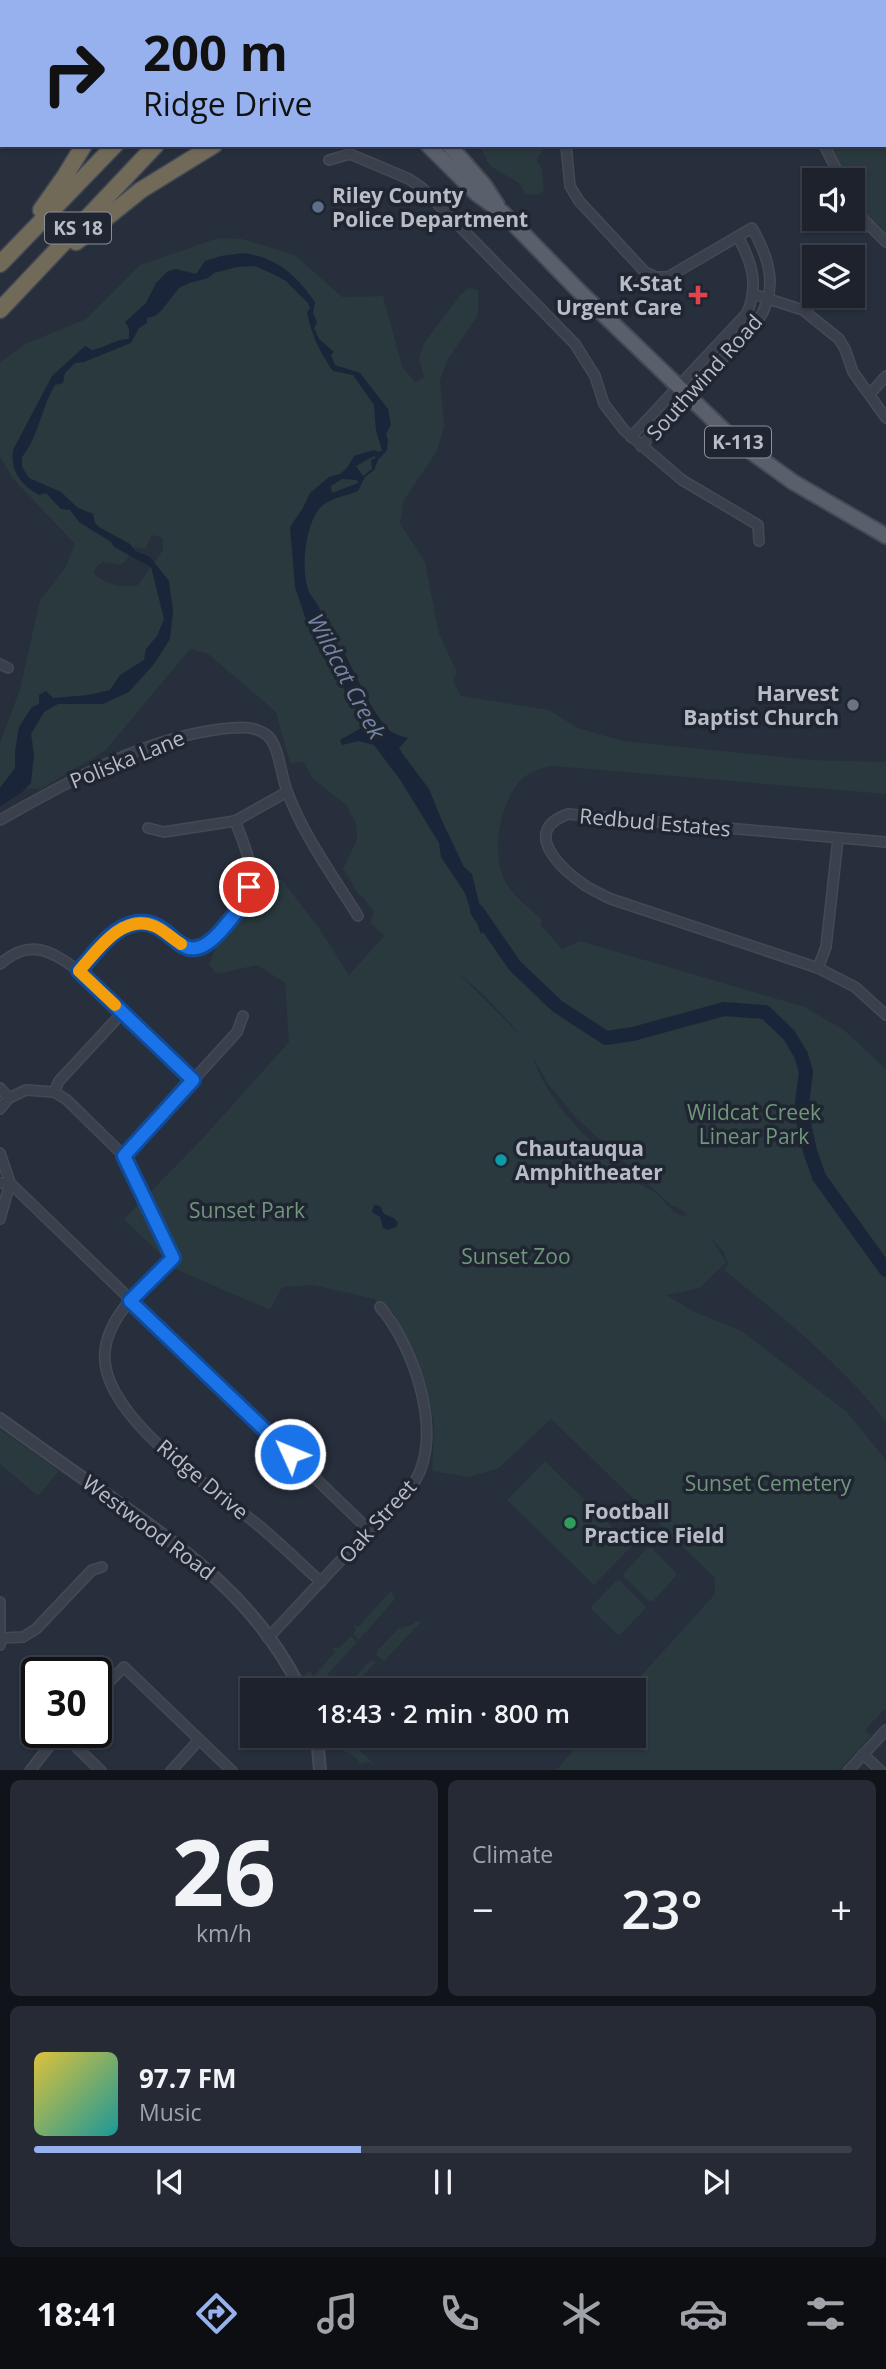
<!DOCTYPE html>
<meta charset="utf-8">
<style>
body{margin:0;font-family:"Open Sans",sans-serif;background:#252a35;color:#f1f3f6;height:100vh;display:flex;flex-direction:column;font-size:26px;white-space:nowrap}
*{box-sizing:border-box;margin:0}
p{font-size:23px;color:#a0a4aa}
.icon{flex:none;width:38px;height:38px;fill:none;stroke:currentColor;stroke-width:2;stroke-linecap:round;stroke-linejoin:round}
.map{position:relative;height:1770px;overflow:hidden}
.drawer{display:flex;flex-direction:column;gap:10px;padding:10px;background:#101319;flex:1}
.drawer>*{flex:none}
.top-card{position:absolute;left:0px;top:0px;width:887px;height:147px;box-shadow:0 2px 5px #0004,0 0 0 2px #3b3f49;background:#96b1ed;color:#111;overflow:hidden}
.controls{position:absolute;left:802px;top:168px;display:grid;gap:14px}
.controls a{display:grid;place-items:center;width:63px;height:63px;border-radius:0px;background:#1d222d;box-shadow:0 2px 5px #0004,0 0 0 2px #3b3f49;font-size:35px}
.speed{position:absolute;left:21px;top:1657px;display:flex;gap:14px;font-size:35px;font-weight:700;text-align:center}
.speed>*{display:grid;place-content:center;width:91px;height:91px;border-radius:50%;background:#1d222d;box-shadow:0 2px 5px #0004,0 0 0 2px #3b3f49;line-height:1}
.speed .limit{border:4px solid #111;border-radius:10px;background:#fff;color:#111}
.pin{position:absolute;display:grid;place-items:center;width:60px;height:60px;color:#fff;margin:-30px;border:4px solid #fff;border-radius:50%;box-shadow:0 2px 7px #0007}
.me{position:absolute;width:77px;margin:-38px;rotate:314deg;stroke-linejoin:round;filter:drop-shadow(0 0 5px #0008)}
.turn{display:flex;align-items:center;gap:24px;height:147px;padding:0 28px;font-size:32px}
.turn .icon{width:91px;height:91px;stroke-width:2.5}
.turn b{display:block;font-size:49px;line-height:60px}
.big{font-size:52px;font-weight:600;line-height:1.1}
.drawer .card{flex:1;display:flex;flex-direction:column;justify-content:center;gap:10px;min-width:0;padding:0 24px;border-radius:10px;background:#252a35}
.drawer .dial{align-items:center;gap:0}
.dial b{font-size:91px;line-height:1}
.song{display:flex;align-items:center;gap:21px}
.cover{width:84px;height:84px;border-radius:10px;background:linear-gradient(135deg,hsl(50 70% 55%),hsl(180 70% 35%))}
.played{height:7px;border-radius:4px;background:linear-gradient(90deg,#96b1ed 40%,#3b3f49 40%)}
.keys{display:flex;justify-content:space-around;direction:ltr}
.heat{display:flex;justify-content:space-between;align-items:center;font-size:38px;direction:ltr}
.drawer .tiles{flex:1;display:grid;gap:10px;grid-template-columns:1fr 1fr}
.card:last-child{grid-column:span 2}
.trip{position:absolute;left:240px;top:1678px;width:406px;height:70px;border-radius:0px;background:#1d222d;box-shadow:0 2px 5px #0004,0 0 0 2px #3b3f49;font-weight:600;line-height:70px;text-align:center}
.menu{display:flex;height:112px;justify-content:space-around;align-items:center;background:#0c0e12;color:#a0a4aa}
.menu .icon{width:49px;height:49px}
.menu .active{color:#96b1ed}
.menu b{font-size:32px;color:#f1f3f6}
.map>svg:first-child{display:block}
.green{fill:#29393d;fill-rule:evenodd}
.water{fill:#1b2539;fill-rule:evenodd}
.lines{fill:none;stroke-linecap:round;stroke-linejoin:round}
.river{stroke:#1b2539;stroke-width:14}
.minor-casing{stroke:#444a55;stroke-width:12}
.tertiary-casing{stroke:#444a55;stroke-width:14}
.primary-casing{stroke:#444a55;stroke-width:18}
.motorway-casing{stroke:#434954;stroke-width:19}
.minor{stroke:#3b414c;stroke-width:9}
.tertiary{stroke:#3b414c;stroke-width:10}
.primary{stroke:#59606c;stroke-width:14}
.motorway{stroke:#726a59;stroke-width:16}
.route-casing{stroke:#114b97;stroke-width:18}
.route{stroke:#1a73e8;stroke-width:12}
.slow{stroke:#f59e0b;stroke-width:12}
.service-dot{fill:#5c6f8a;stroke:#202631;stroke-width:2.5}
.health-dot{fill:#e0444e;stroke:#202631;stroke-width:2.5}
.worship-dot{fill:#6b7280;stroke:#202631;stroke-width:2.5}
.culture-dot{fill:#0f9aa8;stroke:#202631;stroke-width:2.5}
.leisure-dot{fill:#2e9e5b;stroke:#202631;stroke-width:2.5}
.labels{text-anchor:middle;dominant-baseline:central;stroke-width:7;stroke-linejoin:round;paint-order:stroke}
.shield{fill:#202631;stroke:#8a8f9a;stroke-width:2}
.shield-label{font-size:19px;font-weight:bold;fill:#b7bcc7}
.poi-label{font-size:21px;font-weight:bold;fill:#b7bcc7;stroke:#202631;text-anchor:start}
.street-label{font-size:21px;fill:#b7bcc7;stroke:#202631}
.park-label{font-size:21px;fill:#71967c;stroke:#202631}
.water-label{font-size:23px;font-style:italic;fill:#7484a2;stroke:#202631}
</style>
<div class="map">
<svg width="886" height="1771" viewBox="0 0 886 1771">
<rect width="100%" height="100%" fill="#272e3c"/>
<g class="green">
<path d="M 800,0 L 886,0 L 886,234 C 872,221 852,200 852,180 L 849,180 L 831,145 L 886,145 L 886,2 L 798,2 Z"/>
<polygon points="479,145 548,145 536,159 542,169 544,191 537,195 525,194 519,183 490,166"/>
<path d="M 218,238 L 242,239 L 295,255 L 342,297 L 383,296 L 402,366 L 415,382 L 424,377 L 419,357 L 424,343 L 461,294 L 469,288 L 478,290 L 478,315 L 448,359 L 440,380 L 444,426 L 437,451 L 404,500 L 400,523 L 425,562 L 439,634 L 457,672 L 453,681 L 461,696 L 549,710 L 578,728 L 623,741 L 811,760 L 886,762 L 886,794 L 551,766 C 540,768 525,774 518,783 C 499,810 489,856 508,886 C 516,898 532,910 542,920 L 540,924 L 562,949 L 580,941 L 805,1007 L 844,1030 L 886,1069 L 886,1422 C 841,1364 781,1316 724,1270 L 728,1264 L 723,1250 L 710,1237 L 726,1262 L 700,1288 L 667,1295 L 693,1311 L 742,1331 L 847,1412 L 886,1460 L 886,1708 L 865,1730 L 871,1736 L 839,1770 L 556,1770 L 584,1739 L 584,1736 L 634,1736 L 634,1690 L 628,1690 L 715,1594 L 715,1578 L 551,1419 L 499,1468 L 469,1477 L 432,1471 L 434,1423 L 427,1389 L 414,1353 L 393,1312 L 374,1299 L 313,1285 L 285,1287 L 281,1289 L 270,1310 L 175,1269 L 124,1219 L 201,1140 L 289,1042 L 285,983 L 257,965 L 217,974 L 209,965 L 215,949 L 241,919 L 265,876 L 282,880 L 319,928 L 349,975 L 384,936 L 370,923 L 374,912 L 362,896 L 359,895 L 343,869 L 357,839 L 356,823 L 346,805 L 312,778 L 304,762 L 290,763 L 276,712 L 208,654 L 190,649 L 105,751 L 41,789 L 0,787 L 0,743 L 20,689 L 40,600 L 65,568 L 75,544 L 13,479 L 0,457 L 0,362 L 27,343 L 86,319 L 140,265 ZM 152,535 L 163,538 L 163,550 L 138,585 C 121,588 106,585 94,573 L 96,567 L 103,562 L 121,565 L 126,561 L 134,547 L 145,549 ZM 457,972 L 483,994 L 519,1033 L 518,1033 ZM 533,1058 L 549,1085 L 576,1118 L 671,1205 L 682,1210 L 687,1216 C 670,1214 670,1205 658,1195 C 653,1190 645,1188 640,1184 C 599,1151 550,1108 533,1058 Z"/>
<polygon points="0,1429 59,1471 38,1496 0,1464"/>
<polygon points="545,1461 632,1546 594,1585 507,1500"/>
<polygon points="647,1548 652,1548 676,1573 676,1576 653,1601 649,1601 624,1577 624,1573"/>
<polygon points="616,1581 620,1581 645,1606 645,1609 621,1634 617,1634 592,1610 592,1606"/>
<polygon points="391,1591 395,1599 359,1640 353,1634 356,1629 352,1624 358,1627"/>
<polygon points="416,1621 421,1622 384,1661 377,1656 377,1651 399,1628 412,1625"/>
<polygon points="351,1636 357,1642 319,1684 320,1690 310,1690 304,1676 309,1671 314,1676 335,1652 332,1646 338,1649"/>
<polygon points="371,1660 376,1662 350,1690 343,1690"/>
<polygon points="332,1736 344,1736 377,1767 368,1762 361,1764 354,1756 329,1743"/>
</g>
<g class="water">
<path d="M 243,253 C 277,257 296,275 315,302 L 313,313 L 317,322 L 314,328 L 319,339 L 334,352 L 331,355 L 335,365 L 360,373 L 388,409 L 391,425 L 386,434 L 388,440 L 387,450 L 378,460 L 374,470 L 365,477 L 358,491 C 346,496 334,497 323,505 C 305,520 300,571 309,592 C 312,598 318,603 320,610 C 323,619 323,627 327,636 C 331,643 341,647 345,655 C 359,680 369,708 388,729 C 393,734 402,736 408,738 L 399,748 L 402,753 L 429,789 L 442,821 L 464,867 L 472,874 L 480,907 L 491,924 L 481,934 L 475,917 L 471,912 L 465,893 L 441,857 L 439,843 L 401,781 L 374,745 L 359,741 L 342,745 L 340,740 L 363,727 L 355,707 L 319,650 L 318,642 L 308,626 L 295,587 L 290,527 L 303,508 L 310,493 L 329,477 L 340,474 L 347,468 L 354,456 L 374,450 L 379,452 L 382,450 L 376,431 L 374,405 L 353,375 L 333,371 C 320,353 311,334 307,312 L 310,308 L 308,303 L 286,281 L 273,274 L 255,266 L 237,267 L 214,273 L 208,278 L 189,283 L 179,288 L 161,311 L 155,316 L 147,318 L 147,323 L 139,328 L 131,343 L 84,362 L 75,363 L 65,373 L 63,383 L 55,385 C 41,408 39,436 22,457 L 22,467 L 29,478 L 61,492 L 78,508 L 93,514 L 95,523 L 99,527 L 130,544 L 135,551 L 150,557 L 169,581 L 173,611 L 170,639 L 154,664 L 129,692 L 103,704 L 58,704 L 44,712 L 31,734 L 34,754 L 31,783 L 21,793 L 0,806 L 0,788 L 15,768 L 15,751 L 19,727 L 32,707 L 39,704 L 39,695 L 46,691 L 53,698 L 88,695 L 110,690 L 120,675 L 144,660 L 146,649 L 157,636 L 164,619 L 151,567 L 114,547 L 111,542 L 79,522 L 70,510 L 61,509 L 46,493 L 39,495 C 22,486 10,471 13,450 L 52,376 L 85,346 L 92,350 C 105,348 117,338 129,339 L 129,328 L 125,322 L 146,303 L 156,283 L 168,271 L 176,269 L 196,274 L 205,261 L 221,256 ZM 374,456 L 376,458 L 371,460 L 372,469 L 363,476 L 356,466 ZM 342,479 L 357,480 L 358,483 L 332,493 L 331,486 Z"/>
<polygon points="374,1205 380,1206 384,1214 394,1218 398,1223 396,1227 388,1230 383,1228 380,1217 372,1212"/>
</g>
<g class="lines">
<polyline class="river" points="477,911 515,966 557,1006 606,1038 633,1034 724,1009 765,1012 789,1035 801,1055 806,1072 801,1111 810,1151 819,1177 886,1270"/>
<g class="minor-casing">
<g id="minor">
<polyline points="62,0 63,2"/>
<polyline points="454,0 455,2"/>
<polyline points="736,0 737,2"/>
<path d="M 566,145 L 570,186 L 579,201 L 645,272 L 656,277 L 668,277 L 752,228 C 770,259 779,290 757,322 L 641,446"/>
<polyline points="824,145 842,180"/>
<polyline points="329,160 350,154 409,179 422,188 575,344 595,376 604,404 624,430 682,480 758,525 759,541"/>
<polyline points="852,198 864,220 886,242"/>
<polyline points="753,294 803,310 839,339 845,349 853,372 886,418"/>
<polyline points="870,394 886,376"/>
<path d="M 631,437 L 747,313 C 759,285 752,262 738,237"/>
<polyline points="0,664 8,668"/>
<path d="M 0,820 C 70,781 141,739 221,729 C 236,727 256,725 268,736 C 279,746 281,776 287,791 C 303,835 333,876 358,916"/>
<polyline points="148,828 164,832 235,821 287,792"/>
<path d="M 886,842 L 568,814 C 520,831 561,869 586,886 C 594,891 603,895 611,899 L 818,968 L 855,987 L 886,1015"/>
<path d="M 0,964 C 30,938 50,950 79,971 L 193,1080"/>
<polyline points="818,968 826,947 838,839"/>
<path d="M 79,971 C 93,955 109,931 131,925 C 161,916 168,947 193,948 C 205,949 212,940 219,932 C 260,889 256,873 235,821"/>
<polyline points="0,1088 9,1098"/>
<polyline points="54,1092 59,1081 123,1012"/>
<path d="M 0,1109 L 9,1098 L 26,1090 L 54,1092 L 67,1100 L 124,1156 L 173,1258 C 148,1283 109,1312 105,1351 C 98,1415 214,1489 258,1525 C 280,1543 300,1563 321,1582"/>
<polyline points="0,1153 10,1183 0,1219"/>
<polyline points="124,1156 237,1032 243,1016"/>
<polyline points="0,1183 10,1183 370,1531"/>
<polyline points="0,1602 0,1645"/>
<polyline points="1,1638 23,1637 36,1629 92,1570 102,1567"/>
<path d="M 268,1638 L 415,1481 C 444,1434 414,1346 380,1307"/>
<polyline points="96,1695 124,1667 232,1771"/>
<polyline points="61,1732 101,1771"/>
<polyline points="863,1754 881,1771"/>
<polyline points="30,1771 60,1732"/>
<polyline points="171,1771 199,1740"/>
<polyline points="848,1771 886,1730"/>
</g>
</g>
<g class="tertiary-casing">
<g id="tertiary">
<polyline points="19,2 20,0"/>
<polyline points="0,20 2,18"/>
<path d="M 0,1419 C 36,1445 72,1471 109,1496 C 188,1552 257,1600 301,1690"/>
<polyline points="317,1736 320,1771"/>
</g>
</g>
<g class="primary-casing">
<g id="primary">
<polyline points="285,0 287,2"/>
<polyline points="428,145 477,194 502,212 579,291 732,438 793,482 886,536"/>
<polyline points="449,145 484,185 497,205"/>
</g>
</g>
<g class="motorway-casing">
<g id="motorway">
<polyline points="150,2 151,0"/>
<polyline points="255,2 257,0"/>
<polyline points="295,2 296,0"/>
<polyline points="384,2 385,0"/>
<polyline points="41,210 65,176 84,145"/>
<polyline points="76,242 141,190 214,145"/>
<polyline points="0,264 115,145"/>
<polyline points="0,310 156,145"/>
</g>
</g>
<use href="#minor" class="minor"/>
<use href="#tertiary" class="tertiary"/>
<use href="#primary" class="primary"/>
<use href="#motorway" class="motorway"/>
</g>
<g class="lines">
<g class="route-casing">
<path id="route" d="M 249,887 C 243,906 233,917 220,932 C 179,976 175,917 136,923 C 112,927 95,953 79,971 L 193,1080 L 124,1156 L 173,1258 L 130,1301 L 290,1454"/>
</g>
<use href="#route" class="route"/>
<path class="slow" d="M 115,1005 L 79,971 C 97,951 122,913 154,926 C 164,930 171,938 181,944"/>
</g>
<circle class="service-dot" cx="318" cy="207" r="7"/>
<path class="health-dot" d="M694.5 284.5h7v7h7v7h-7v7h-7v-7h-7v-7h7z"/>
<circle class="worship-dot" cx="853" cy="705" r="7"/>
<circle class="culture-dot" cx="501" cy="1160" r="7"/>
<circle class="leisure-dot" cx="570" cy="1523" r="7"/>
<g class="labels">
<g class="shield">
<rect x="45" y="212.5" width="66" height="31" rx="5"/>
<rect x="705" y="426.5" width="66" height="31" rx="5"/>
</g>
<g class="shield-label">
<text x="78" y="228">KS 18</text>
<text x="738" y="442">K-113</text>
</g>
<g class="poi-label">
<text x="332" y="195">Riley County<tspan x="332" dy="24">Police Department</tspan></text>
<text x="682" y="283" text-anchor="end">K-Stat<tspan x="682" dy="24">Urgent Care</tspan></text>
<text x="839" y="693" text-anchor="end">Harvest<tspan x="839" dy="24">Baptist Church</tspan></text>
<text x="515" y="1148">Chautauqua<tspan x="515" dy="24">Amphitheater</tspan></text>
<text x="584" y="1511">Football<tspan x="584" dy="24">Practice Field</tspan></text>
</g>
<g class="street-label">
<text transform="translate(704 377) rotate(-48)">Southwind Road</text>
<text transform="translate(127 759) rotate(-22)">Poliska Lane</text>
<text transform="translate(655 822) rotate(5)">Redbud Estates</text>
<text transform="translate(203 1479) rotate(40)">Ridge Drive</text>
<text transform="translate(377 1521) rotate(-48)">Oak Street</text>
<text transform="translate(149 1527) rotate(37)">Westwood Road</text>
</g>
<g class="park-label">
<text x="754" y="1112">Wildcat Creek<tspan x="754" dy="24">Linear Park</tspan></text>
<text x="247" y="1210">Sunset Park</text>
<text x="516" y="1256">Sunset Zoo</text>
<text x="768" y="1483">Sunset Cemetery</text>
</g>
<g class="water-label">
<text transform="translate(347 676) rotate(62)">Wildcat Creek</text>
</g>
</g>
</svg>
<div class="controls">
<a><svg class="icon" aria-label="sound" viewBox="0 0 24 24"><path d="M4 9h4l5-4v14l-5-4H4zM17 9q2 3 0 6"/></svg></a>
<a><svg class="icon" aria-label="layers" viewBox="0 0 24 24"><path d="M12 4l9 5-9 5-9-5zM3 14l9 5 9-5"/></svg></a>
</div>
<div class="speed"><div class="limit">30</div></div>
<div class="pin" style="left:249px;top:887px;background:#d93025"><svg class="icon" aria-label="arrive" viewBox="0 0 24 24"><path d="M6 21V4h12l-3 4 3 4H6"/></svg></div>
<svg class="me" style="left:290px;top:1454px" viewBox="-20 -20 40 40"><circle r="17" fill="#1a73e8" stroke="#fff" stroke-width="3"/><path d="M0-11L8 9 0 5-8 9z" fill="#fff"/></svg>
<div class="trip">18:43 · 2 min · 800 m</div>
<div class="top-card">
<div class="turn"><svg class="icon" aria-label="right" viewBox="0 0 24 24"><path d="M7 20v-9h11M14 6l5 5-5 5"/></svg><div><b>200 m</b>Ridge Drive</div></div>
</div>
</div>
<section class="drawer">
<div class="tiles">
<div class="card dial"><b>26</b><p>km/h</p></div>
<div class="card"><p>Climate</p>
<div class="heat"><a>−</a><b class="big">23°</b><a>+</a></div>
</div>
<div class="card">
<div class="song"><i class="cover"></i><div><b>97.7 FM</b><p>Music</p></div></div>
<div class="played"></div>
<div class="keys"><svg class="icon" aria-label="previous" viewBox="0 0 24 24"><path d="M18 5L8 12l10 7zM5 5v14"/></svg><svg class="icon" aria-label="pause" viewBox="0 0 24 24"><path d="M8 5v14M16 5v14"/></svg><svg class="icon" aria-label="next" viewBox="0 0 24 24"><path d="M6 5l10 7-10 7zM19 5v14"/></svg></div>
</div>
</div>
</section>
<nav class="menu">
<b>18:41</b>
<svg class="icon active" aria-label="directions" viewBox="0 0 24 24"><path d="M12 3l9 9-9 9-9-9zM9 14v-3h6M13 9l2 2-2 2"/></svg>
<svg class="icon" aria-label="music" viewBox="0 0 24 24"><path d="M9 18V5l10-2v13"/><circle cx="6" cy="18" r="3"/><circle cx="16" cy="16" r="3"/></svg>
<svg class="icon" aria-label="phone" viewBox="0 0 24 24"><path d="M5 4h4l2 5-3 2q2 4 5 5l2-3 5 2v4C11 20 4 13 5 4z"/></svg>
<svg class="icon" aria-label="climate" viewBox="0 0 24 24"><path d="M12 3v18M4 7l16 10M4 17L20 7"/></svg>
<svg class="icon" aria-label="car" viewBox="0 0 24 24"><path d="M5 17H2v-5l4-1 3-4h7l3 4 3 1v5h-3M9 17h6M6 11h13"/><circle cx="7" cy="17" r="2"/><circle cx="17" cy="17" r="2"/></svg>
<svg class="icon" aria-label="filters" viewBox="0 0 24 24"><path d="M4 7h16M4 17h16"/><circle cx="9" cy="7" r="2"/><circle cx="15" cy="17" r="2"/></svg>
</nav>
